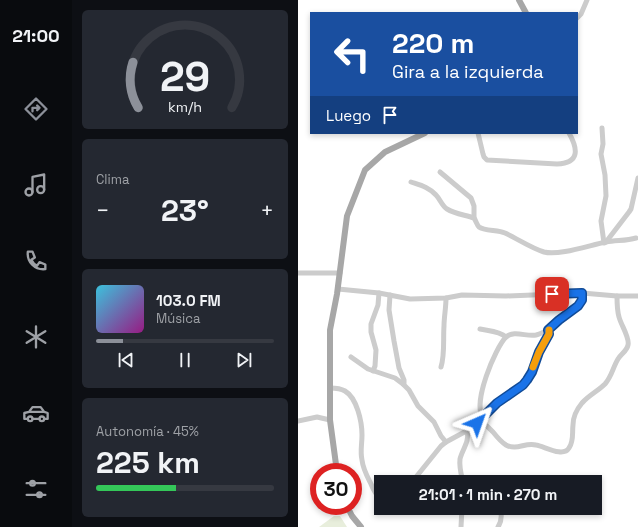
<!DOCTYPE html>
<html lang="es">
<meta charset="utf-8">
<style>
body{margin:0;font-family:"Space Grotesk",sans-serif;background:#242831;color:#f1f3f6;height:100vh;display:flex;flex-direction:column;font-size:15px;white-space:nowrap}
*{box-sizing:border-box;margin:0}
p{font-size:13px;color:#9ea1a6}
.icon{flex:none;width:22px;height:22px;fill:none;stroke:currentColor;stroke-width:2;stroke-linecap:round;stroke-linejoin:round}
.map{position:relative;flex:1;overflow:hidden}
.panel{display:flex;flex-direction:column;gap:10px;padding:10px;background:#0d0f14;width:226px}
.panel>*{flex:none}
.banner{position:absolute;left:12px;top:12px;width:268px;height:122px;border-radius:0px;box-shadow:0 2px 6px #0003;background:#1a4fa0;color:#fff;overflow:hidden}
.speed{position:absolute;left:12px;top:463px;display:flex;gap:8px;font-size:20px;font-weight:700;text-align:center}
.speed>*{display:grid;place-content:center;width:52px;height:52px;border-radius:50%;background:#171b24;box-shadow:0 2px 6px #0003;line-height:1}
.speed .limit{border:6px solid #d22;background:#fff;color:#111}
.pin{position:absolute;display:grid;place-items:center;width:34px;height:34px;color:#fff;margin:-17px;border-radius:8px;box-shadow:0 2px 6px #0006}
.me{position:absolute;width:44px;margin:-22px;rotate:43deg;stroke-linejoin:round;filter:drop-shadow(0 0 3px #0008)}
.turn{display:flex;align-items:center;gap:14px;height:84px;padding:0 16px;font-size:18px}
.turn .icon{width:52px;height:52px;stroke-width:2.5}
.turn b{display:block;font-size:28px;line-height:34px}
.then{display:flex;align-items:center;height:38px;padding:0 16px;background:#0003;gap:8px;font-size:15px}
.big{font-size:30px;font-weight:600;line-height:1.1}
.panel .widget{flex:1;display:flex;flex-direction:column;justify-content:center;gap:6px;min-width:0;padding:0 14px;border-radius:6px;background:#242831}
.panel .dial{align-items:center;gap:0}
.dial svg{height:104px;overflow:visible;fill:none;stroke:#363941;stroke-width:7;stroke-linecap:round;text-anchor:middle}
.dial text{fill:#f1f3f6;stroke:none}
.song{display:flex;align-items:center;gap:12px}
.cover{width:48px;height:48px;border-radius:6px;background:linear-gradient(135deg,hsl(190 70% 55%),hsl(310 70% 35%))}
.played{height:4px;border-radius:2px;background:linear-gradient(90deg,#8c9099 15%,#363941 15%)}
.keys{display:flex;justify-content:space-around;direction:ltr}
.heat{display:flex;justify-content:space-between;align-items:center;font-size:22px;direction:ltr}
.charge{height:6px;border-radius:3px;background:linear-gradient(90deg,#34c759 45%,#363941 0)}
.trip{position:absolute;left:76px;top:475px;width:228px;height:40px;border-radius:0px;background:#171b24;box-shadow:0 2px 6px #0003;font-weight:600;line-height:40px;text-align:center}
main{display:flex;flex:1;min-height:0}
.menu{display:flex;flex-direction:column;width:72px;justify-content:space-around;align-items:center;background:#090b0e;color:#9ea1a6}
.menu .icon{width:28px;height:28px}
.menu .selected{color:#8c9099}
.menu b{font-size:18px;color:#f1f3f6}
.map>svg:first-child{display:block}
.green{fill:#e8eedc}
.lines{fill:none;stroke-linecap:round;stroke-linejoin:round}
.minor{stroke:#ccc;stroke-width:5}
.major{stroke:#a7a7a7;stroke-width:6}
.route-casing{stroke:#114b97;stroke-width:10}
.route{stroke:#1a73e8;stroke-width:7}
.slow{stroke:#f59e0b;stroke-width:7}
</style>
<main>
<nav class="menu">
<b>21:00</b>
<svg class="icon selected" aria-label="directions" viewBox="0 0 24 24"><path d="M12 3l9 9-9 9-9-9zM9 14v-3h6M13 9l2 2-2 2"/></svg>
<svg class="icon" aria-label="music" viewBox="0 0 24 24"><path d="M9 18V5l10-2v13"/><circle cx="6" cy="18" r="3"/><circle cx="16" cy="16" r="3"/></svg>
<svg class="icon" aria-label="phone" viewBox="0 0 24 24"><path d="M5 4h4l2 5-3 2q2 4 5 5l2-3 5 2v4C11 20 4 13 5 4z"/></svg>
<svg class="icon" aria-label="climate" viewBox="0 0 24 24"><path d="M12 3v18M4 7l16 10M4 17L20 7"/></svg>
<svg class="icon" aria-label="car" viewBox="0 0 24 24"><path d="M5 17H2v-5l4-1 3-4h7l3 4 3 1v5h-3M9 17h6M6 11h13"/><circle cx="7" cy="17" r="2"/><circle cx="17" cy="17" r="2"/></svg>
<svg class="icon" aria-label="filters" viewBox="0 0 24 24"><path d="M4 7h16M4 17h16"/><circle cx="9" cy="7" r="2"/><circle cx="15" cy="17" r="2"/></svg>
</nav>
<section class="panel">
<div class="widget dial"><svg viewBox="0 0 100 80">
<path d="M14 69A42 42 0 1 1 86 69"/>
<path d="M14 69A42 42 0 0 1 10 34" stroke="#8c9099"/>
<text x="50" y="56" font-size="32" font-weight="700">29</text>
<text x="50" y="72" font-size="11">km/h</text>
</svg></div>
<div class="widget"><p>Clima</p>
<div class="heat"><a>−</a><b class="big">23°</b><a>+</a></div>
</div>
<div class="widget">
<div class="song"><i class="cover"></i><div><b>103.0 FM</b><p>Música</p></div></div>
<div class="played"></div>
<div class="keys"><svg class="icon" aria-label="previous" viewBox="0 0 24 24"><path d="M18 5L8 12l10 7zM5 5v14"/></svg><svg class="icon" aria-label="pause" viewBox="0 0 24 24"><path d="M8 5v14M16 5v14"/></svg><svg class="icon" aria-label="next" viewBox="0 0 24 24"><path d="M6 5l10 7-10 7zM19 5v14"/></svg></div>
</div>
<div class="widget"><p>Autonomía · 45%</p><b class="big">225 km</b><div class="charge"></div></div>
</section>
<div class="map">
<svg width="340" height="527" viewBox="0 0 340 527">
<rect width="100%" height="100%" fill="#fff"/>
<polygon class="green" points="36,516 42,516 49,527 21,527"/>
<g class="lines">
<g class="minor">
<polyline points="279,18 283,14 289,0"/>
<polyline points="304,128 305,144 303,154 307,175 308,196 303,221 306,243"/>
<path d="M 180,133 L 185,154 L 186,157 L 189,160 L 259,164 C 282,163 280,149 271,133"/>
<polyline points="142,172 173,198 176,206 176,218"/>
<path d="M 113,182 C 122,185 131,187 138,195 C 142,199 144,206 149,209 C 157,214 168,215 176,218 C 178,221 179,225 181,227 C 186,231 200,230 207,233 C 220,239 233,248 246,252 C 261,256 292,245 308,242 C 318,240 328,241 338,238"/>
<polyline points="308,242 331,212 333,209 340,178"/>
<polyline points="0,273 42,273"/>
<polyline points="40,289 81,293 112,299 148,298 164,295 208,296 284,293 319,296 340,296"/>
<polyline points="92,295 91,310 96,341 101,368 106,380 106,383 105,384"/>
<path d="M 182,329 C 191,331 201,331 208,337"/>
<polyline points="53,357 70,369 97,378 105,384 111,390 120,406 136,422 143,436 148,442"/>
<path d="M 143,367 C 147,354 145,340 146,326 C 146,317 148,308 148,298"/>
<polyline points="75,371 77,366 78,350 73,332 73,324 80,305 81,293"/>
<path d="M 32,388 C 37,388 42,388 47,391 C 59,398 64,422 64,435 C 64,444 62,452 64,460 C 65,469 69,476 73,484 C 75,489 78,495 83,499"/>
<path d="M 185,417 C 174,404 197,348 208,337 C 216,330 229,337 238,335 C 242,334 246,332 250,330 C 254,327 257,323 261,320 C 268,314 278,310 283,302 C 285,299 284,296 284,293"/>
<path d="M 182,420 C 187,424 191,428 195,432 C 199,437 203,442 208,445 C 219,451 227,442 238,445 C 246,446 265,458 271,448 C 276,441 274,433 275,425 C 275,417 279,409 284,403 C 291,395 300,391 307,384 C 314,376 315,367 320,359 C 323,354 329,351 330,345 C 332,338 323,325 321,317 C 319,310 319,303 319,296"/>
<polyline points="0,421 19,417 32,420"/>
<polyline points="114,482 143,446 148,442 172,429 199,403 227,383 233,375 241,352 251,334 250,330"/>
<path d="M 165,482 C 163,474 161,467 162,459 C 164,450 172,441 169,431"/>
<polyline points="163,527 164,508"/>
<path d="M 200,527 C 204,521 204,515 202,508"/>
</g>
<g class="major">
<polyline points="221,0 228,13"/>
<polyline points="39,472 32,420 32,330 39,294 49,216 67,170 87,152 127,133"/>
<polyline points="49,506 54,516 63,527"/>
</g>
</g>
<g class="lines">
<g class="route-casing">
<polyline id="route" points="179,423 199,403 225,385 229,380 234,372 241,352 251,334 250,330 261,320 280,306 284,300 284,293 254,294"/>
</g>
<use href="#route" class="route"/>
<polyline class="slow" points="235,367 241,352 251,334 251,330"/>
</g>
</svg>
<div class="speed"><div class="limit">30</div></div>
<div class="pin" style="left:254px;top:294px;background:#d93025"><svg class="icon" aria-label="arrive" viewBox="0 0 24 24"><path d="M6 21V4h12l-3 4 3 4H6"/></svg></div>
<svg class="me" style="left:179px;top:423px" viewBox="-20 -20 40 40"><path d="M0-17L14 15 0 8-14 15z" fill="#1a73e8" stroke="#fff" stroke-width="4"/></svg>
<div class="trip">21:01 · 1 min · 270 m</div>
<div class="banner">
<div class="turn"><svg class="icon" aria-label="left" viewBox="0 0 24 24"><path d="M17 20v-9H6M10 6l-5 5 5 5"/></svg><div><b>220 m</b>Gira a la izquierda</div></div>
<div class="then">Luego<svg class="icon" aria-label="arrive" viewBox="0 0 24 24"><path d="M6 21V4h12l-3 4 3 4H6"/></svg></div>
</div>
</div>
</main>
